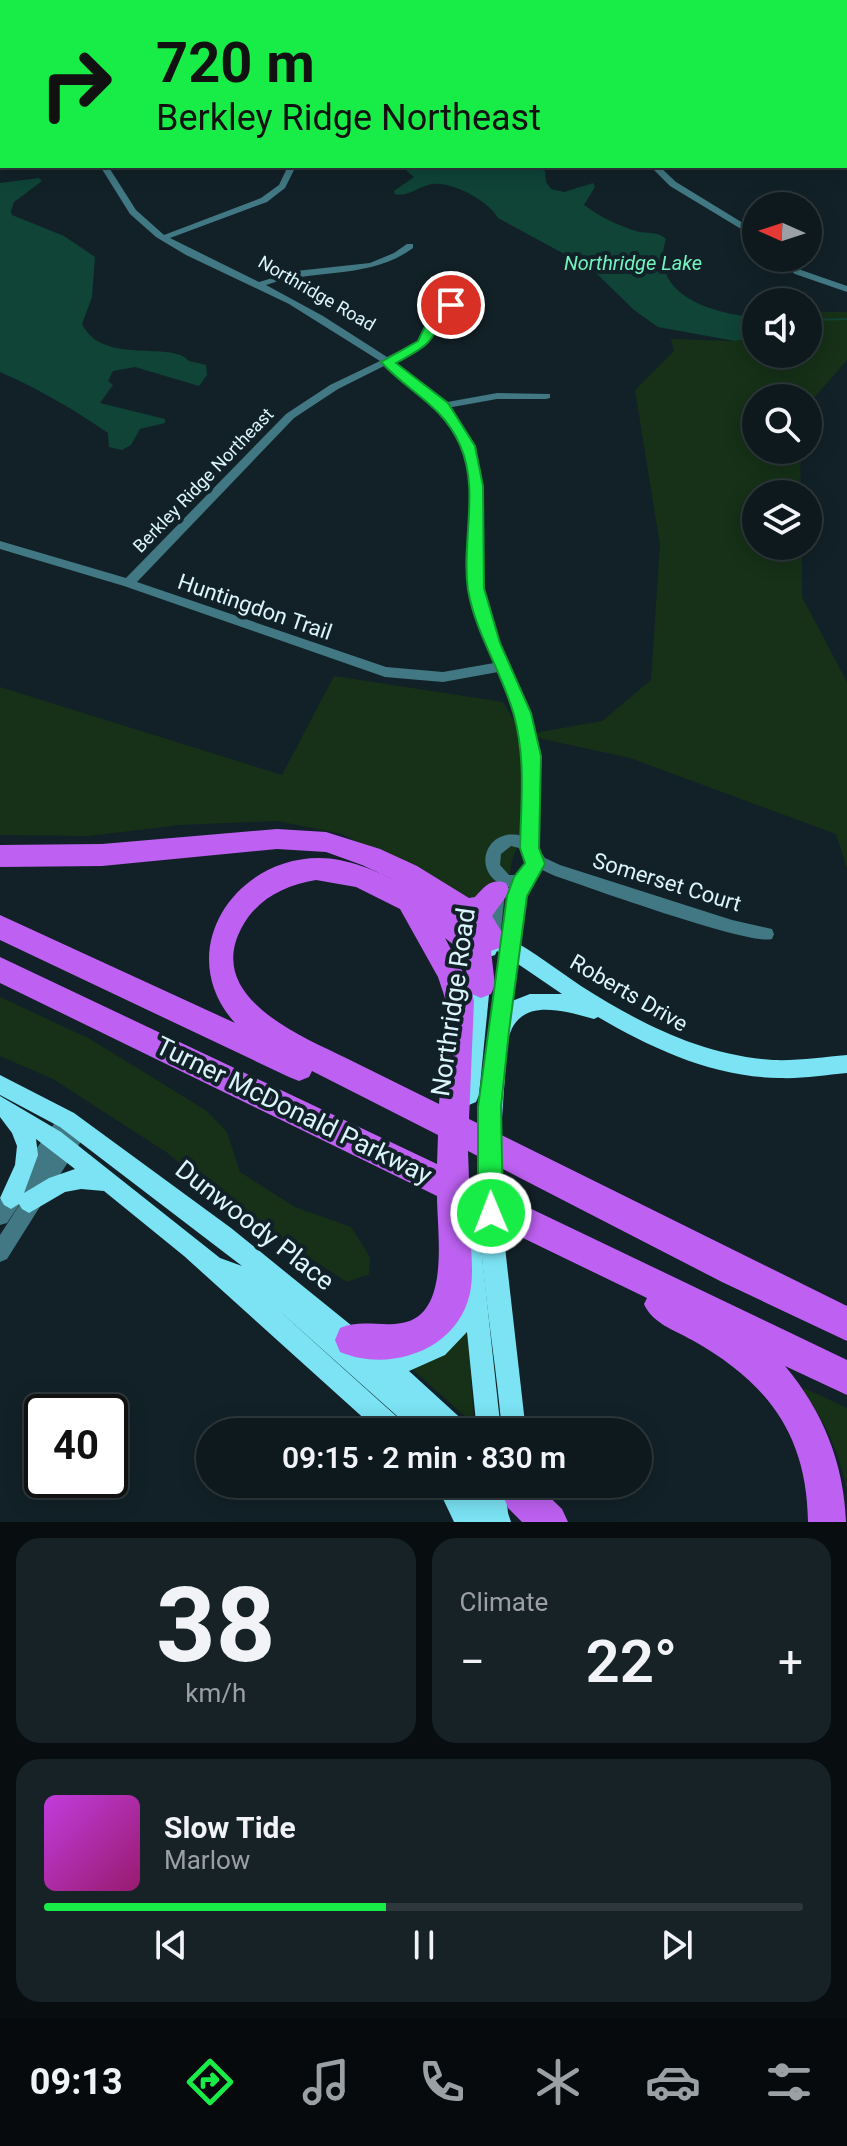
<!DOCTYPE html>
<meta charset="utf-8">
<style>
body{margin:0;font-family:Roboto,sans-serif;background:#172227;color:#f1f3f6;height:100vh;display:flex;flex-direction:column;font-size:30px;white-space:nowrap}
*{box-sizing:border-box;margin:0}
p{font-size:26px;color:#9ba0a4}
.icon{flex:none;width:44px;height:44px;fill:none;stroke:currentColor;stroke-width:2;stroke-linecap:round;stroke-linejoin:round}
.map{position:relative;height:1522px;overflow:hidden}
.sheet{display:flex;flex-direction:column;gap:16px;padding:16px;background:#080e10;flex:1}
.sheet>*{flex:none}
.banner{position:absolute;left:0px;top:0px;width:848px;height:168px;box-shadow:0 4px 20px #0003,0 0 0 2px #2e383c;background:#18ec47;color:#111;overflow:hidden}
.needle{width:52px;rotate:273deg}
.buttons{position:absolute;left:742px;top:192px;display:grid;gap:16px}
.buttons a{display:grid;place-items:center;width:80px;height:80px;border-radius:50%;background:#0e191e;box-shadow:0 4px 20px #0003,0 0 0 2px #2e383c;font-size:40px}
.speed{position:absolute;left:24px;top:1394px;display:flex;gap:16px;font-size:40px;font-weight:700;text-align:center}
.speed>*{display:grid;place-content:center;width:104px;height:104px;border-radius:50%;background:#0e191e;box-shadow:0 4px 20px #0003,0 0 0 2px #2e383c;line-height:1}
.speed .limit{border:4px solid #111;border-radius:12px;background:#fff;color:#111}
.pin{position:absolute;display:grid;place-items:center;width:68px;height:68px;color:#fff;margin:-34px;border:4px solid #fff;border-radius:50%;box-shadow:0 2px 8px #0007}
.me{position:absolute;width:88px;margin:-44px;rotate:359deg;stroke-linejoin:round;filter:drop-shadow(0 0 6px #0008)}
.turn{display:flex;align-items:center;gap:28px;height:168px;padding:0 24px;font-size:36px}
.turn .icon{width:104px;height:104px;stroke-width:2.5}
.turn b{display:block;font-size:56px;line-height:68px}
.big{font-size:60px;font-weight:600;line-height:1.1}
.sheet .card{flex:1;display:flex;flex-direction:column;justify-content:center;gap:12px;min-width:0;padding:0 28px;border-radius:24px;background:#172227}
.sheet .dial{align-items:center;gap:0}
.dial b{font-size:104px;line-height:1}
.song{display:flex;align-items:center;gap:24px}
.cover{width:96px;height:96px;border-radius:12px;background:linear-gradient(135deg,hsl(290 70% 55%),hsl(320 70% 35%))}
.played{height:8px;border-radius:4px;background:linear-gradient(90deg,#18ec47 45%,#2e383c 45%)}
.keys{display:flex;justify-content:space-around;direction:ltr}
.heat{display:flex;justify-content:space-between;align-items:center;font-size:44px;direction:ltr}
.sheet .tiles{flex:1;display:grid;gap:16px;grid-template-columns:1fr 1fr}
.card:last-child{grid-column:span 2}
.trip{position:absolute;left:196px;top:1418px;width:456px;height:80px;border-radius:40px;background:#0e191e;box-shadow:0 4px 20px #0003,0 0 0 2px #2e383c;font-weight:600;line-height:80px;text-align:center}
.tabs{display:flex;height:128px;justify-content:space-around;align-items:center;background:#060a0c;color:#9ba0a4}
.tabs .icon{width:56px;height:56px}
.tabs .current{color:#18ec47}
.tabs b{font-size:36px;color:#f1f3f6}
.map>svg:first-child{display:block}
.green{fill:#163118}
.water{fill:#0f4437}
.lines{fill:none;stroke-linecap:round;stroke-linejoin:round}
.stream{stroke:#0f4437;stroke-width:2}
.street{fill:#417883;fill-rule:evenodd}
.secondary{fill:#7be3f4;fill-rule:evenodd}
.highway{fill:#be61f2;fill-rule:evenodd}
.route{fill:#18ec47;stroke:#10992e;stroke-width:2}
.labels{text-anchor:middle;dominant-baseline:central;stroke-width:8;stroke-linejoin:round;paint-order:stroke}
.far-street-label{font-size:18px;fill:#dcf5fc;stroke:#122128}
.far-water-label{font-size:20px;font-style:italic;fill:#73f4be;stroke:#122128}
.street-label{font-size:22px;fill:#dcf5fc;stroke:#122128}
.near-street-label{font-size:26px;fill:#dcf5fc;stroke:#122128}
</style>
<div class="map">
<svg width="847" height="1522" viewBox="0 0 847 1522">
<rect width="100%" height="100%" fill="#122128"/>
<g class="green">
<polygon points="808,312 847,312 847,360 808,405 808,398 756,398 756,450 800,450 801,494 756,494 756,546 802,546 802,597 847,682 847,868 836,834 630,758 524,735 529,804 525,828 512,860 503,915 342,834 277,821 180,825 88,836 0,835 0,687 282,775 334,676 503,702 523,735 602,721 651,680 660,545 635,390 674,351 671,339 735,341 756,337 756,354 808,354 808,324 813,320 808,317"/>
<polygon points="0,997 90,1039 207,1111 227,1132 240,1172 295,1207 351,1227 370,1257 369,1274 347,1282 244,1216 166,1152 53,1079 0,1056"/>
<polygon points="465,1331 468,1333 474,1424 412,1369 412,1366 435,1359"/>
<path d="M 804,1388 L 847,1408 L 847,1492 C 840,1454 826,1423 804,1392 Z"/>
</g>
<g class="water">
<path d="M 401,166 L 536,166 L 545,171 L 546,182 L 551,189 L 564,192 L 593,183 L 595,187 L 584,205 C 600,217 617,225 636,231 C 647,234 658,231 666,239 C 648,295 713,314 756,317 L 756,337 L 735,341 L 658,327 L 634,310 L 592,269 L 498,218 C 489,201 452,181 432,184 C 419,186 409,197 395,194 L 394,191 L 414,177 Z"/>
<path d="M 39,178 L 42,181 L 14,202 L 11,211 L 12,215 L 64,236 L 95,257 L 92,297 L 82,324 C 102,366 172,340 189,361 L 206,365 L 207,375 L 199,386 L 135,367 L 113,371 L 108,381 L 113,385 L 100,403 L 165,419 L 165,423 L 140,429 L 131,445 L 122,450 L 109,447 L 108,433 C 75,410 37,388 0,372 L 0,183 Z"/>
</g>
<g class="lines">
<g class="stream">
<polyline points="31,2 36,0"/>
<polyline points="813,320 847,319"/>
</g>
<g class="street">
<polygon points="417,0 425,0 427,2 419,2"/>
<polygon points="0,4 2,5 2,9 0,8"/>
<rect x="846" y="137" width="1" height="4"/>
<path d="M 100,166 L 108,166 L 136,210 L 164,235 L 261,198 L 279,185 L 288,166 L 296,166 L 285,188 L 267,202 L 170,238 L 259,282 L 296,271 L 370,263 L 394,253 L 407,244 L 413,244 L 413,248 C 370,280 315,268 266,285 L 323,316 L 387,357 L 420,341 L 426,333 L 434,310 L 458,300 L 464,300 L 464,304 L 441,314 C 432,347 423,347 394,361 L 442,403 L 497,393 L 550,394 L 550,398 L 546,399 L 497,399 L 447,408 C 505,472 469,534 486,606 C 496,648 520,684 533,725 C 544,764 539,807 537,847 L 545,858 L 560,865 L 732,920 L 772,929 L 774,934 L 772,939 C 750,946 588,887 555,876 L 540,869 L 525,896 L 519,949 L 517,954 L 511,956 L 505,954 L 503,949 L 509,896 L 513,888 C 468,880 483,825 522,836 L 525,779 L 523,744 L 514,711 L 498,672 L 443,682 L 385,677 L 124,586 L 0,549 L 0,541 L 126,578 L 286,414 L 330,385 L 380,361 L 289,304 L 186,255 L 156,237 L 130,214 ZM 386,365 C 414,386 448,411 461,445 C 479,488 468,536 470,581 C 472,610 482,637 494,663 L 443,672 L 386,667 L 137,582 L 294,418 L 338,389 ZM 511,846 L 519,848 L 526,857 L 525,868 L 517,875 L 509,875 L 500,865 L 501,854 Z"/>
<polygon points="650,166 659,166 676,182 756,231 756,238 670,186"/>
<polygon points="774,258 784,258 801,270 847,286 847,292 795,274"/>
<polygon points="497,885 502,887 505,892 500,939 498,944 492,946 486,944 484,939 489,892 492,887"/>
<polygon points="67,1111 73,1114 75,1122 79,1120 85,1123 88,1129 85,1135 7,1259 0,1262 0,1235 29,1190 7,1223 0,1225 0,1200 61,1114"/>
</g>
<g class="secondary">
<polygon points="789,0 798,0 800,2 791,2"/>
<rect x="846" y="34" width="1" height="5"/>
<path d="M 492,931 C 524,943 552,967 581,986 C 641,1024 701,1055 773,1060 C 798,1061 823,1057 847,1055 L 847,1073 C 824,1075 802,1079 779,1078 C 713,1077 653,1049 598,1017 L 594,1019 C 558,1009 513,996 507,1047 L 500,1146 L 501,1212 L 526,1432 L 502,1432 C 496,1359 482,1287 479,1214 C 476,1126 487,1039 501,953 L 497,951 L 495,955 L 489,957 L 483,955 L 480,949 L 486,933 ZM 518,964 L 562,994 L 530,994 L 512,1001 Z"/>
<polygon points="482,967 489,969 491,975 479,1095 476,1102 469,1105 462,1102 459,1095 473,975 475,969"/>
<path d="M 0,1075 L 74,1113 L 231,1228 L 383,1351 C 415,1351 437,1337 455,1310 C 458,1306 463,1299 464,1294 C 466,1275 455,1256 462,1238 L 470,1235 L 478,1238 L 481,1246 L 501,1432 L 477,1432 L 467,1332 L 445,1355 L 409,1371 L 467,1424 L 471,1432 L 415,1432 L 275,1307 L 405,1424 L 409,1432 L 379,1432 L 184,1256 L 104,1191 L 81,1189 L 65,1192 L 29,1213 L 22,1209 L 19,1204 L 11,1209 L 4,1205 L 0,1198 L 15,1165 L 17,1146 L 12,1133 L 0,1117 L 0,1096 L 61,1132 L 220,1258 L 242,1266 L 60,1127 L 0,1095 ZM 36,1139 L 75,1169 L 49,1178 L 24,1193 L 38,1155 Z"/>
<polygon points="473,1484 481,1491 481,1484 505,1484 508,1513 511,1522 454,1522 436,1484"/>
</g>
<g class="highway">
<path d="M 277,829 L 326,832 L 380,849 L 417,866 L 469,898 L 475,897 C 485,886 491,878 506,883 L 510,891 L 492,916 L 506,939 L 502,947 L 491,951 L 495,985 L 491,994 L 481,998 L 472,994 L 474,1001 L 469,1119 L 847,1306 L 847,1341 L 722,1282 L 468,1151 L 469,1179 L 847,1360 L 847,1395 L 785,1366 C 823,1411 844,1464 846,1522 L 808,1522 C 807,1434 767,1382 692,1340 C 674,1330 652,1323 644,1304 L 647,1298 L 469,1212 C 469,1237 475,1268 470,1293 C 458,1350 390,1373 340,1352 L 335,1340 L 340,1328 C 360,1319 381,1327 402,1323 C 451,1315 437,1233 437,1196 L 0,983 L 0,957 L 437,1164 L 438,1135 L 312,1071 L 309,1077 L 299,1081 L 289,1077 L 0,940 L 0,915 L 235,1023 C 172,953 233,858 319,858 C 348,858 376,871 401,883 L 362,865 L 326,852 L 277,849 L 102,866 L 0,867 L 0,845 L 102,844 ZM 316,880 L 356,887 L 400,909 L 438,977 L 446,1001 L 439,1104 C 408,1089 377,1073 346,1058 C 299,1035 204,997 242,927 C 257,899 285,885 316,880 ZM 445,938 L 465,954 L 467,980 Z"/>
<polygon points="507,1484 536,1484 562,1509 568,1522 522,1522 508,1508 503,1495"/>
</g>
</g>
<path class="route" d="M 447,303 L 457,305 L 443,314 C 433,345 423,348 396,363 L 448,403 L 475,446 L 483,486 L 484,588 L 500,643 L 531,713 L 541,756 L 539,848 L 545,864 L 527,896 L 509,1031 L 501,1107 L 503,1213 L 499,1222 L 491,1225 L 482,1222 L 478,1213 L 478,1107 L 507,896 L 514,877 L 525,863 L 520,848 C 521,803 526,759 514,715 C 502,672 476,635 468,590 C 461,543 480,490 460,445 C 442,404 408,392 381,362 L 418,341 L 433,310 Z"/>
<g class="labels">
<g class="far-street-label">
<text transform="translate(317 293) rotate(30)">Northridge Road</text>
<text transform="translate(203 480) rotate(-46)">Berkley Ridge Northeast</text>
</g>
<g class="far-water-label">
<text x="633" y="263">Northridge Lake</text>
</g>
<g class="street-label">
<text transform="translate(255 607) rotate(19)">Huntingdon Trail</text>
<text transform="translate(667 882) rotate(17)">Somerset Court</text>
<text transform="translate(629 993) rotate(30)">Roberts Drive</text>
</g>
<g class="near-street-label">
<text transform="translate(453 1002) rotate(-82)">Northridge Road</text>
<text transform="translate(294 1110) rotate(26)">Turner McDonald Parkway</text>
<text transform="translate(255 1225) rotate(38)">Dunwoody Place</text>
</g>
</g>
</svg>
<div class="buttons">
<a><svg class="needle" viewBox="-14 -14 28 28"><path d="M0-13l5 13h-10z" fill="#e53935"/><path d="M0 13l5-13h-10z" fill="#9ba0a4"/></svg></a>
<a><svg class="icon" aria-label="sound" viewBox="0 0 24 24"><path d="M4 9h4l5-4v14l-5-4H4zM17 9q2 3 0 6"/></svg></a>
<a><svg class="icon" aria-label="search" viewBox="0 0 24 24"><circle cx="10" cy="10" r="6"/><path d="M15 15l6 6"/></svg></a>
<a><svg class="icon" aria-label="layers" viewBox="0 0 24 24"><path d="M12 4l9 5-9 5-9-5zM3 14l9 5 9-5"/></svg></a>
</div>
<div class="speed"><div class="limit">40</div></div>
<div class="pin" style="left:451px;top:305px;background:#d93025"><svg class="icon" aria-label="arrive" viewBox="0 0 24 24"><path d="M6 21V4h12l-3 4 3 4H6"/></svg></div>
<svg class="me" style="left:491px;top:1213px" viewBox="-20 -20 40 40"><circle r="17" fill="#18ec47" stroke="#fff" stroke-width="3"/><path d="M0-11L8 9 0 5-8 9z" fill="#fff"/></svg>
<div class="trip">09:15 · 2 min · 830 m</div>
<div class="banner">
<div class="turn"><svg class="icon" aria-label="right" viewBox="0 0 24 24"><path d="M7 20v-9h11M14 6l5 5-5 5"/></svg><div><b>720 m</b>Berkley Ridge Northeast</div></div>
</div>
</div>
<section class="sheet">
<div class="tiles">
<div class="card dial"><b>38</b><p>km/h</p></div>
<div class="card"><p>Climate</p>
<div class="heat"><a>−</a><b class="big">22°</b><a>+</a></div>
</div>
<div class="card">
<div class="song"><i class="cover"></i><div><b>Slow Tide</b><p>Marlow</p></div></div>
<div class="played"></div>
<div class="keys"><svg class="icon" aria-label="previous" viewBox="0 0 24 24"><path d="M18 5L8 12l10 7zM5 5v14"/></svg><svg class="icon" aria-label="pause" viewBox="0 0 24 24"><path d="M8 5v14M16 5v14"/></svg><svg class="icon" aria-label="next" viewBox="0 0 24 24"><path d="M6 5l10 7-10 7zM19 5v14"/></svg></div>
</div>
</div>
</section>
<nav class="tabs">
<b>09:13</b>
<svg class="icon current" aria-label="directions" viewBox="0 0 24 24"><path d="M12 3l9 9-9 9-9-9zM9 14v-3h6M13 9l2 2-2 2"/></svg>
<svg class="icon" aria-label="music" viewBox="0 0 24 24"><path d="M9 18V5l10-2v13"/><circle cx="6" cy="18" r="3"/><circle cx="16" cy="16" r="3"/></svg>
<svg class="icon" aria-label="phone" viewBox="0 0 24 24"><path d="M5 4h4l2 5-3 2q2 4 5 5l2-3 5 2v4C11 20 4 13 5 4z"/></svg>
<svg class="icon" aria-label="climate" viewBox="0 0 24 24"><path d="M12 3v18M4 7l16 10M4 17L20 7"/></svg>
<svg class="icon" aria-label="car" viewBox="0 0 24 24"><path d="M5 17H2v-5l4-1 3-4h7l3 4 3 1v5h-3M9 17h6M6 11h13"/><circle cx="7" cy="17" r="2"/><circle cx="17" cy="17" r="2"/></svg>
<svg class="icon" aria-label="filters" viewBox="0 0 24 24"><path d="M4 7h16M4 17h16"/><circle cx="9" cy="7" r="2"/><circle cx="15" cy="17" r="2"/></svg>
</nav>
